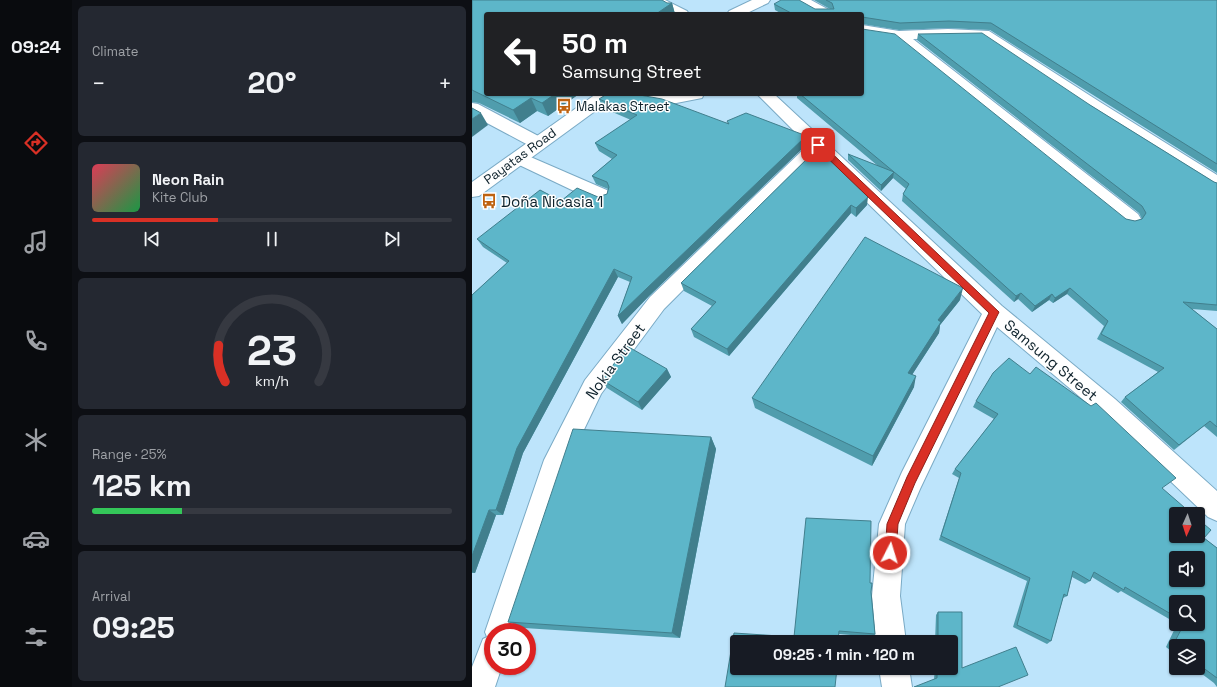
<!DOCTYPE html>
<meta charset="utf-8">
<style>
body{margin:0;font-family:"Space Grotesk",sans-serif;background:#242831;color:#f1f3f6;height:100vh;display:flex;flex-direction:column;font-size:15px;white-space:nowrap}
*{box-sizing:border-box;margin:0}
p{font-size:13px;color:#9ea1a6}
.icon{flex:none;width:22px;height:22px;fill:none;stroke:currentColor;stroke-width:2;stroke-linecap:round;stroke-linejoin:round}
.map{position:relative;flex:1;overflow:hidden}
.sheet{display:flex;flex-direction:column;gap:6px;padding:6px;background:#0d0f14;width:400px}
.sheet>*{flex:none}
.guide{position:absolute;left:12px;top:12px;width:380px;height:84px;border-radius:4px;box-shadow:0 1px 3px #0004;background:#202124;color:#fff;overflow:hidden}
.needle{width:26px;rotate:183deg}
.fabs{position:absolute;left:697px;top:507px;display:grid;gap:8px}
.fabs a{display:grid;place-items:center;width:36px;height:36px;border-radius:4px;background:#171b24;box-shadow:0 1px 3px #0004;font-size:20px}
.speed{position:absolute;left:12px;top:623px;display:flex;gap:8px;font-size:20px;font-weight:700;text-align:center}
.speed>*{display:grid;place-content:center;width:52px;height:52px;border-radius:50%;background:#171b24;box-shadow:0 1px 3px #0004;line-height:1}
.speed .limit{border:6px solid #d22;background:#fff;color:#111}
.pin{position:absolute;display:grid;place-items:center;width:34px;height:34px;color:#fff;margin:-17px;border-radius:8px;box-shadow:0 2px 6px #0006}
.me{position:absolute;width:44px;margin:-22px;rotate:5deg;stroke-linejoin:round;filter:drop-shadow(0 0 3px #0008)}
.turn{display:flex;align-items:center;gap:14px;height:84px;padding:0 12px;font-size:18px}
.turn .icon{width:52px;height:52px;stroke-width:2.5}
.turn b{display:block;font-size:28px;line-height:34px}
.big{font-size:30px;font-weight:600;line-height:1.1}
.sheet .widget{flex:1;display:flex;flex-direction:column;justify-content:center;gap:6px;min-width:0;padding:0 14px;border-radius:6px;background:#242831}
.sheet .dial{align-items:center;gap:0}
.dial svg{height:104px;overflow:visible;fill:none;stroke:#363941;stroke-width:7;stroke-linecap:round;text-anchor:middle}
.dial text{fill:#f1f3f6;stroke:none}
.song{display:flex;align-items:center;gap:12px}
.cover{width:48px;height:48px;border-radius:6px;background:linear-gradient(135deg,hsl(350 70% 55%),hsl(140 70% 35%))}
.played{height:4px;border-radius:2px;background:linear-gradient(90deg,#d93025 35%,#363941 35%)}
.keys{display:flex;justify-content:space-around;direction:ltr}
.heat{display:flex;justify-content:space-between;align-items:center;font-size:22px;direction:ltr}
.charge{height:6px;border-radius:3px;background:linear-gradient(90deg,#34c759 25%,#363941 0)}
.trip{position:absolute;left:258px;top:635px;width:228px;height:40px;border-radius:4px;background:#171b24;box-shadow:0 1px 3px #0004;font-weight:600;line-height:40px;text-align:center}
main{display:flex;flex:1;min-height:0}
.tabs{display:flex;flex-direction:column;width:72px;justify-content:space-around;align-items:center;background:#090b0e;color:#9ea1a6}
.tabs .icon{width:28px;height:28px}
.tabs .on{color:#d93025}
.tabs b{font-size:18px;color:#f1f3f6}
.map>svg:first-child{display:block}
.lines{fill:none;stroke-linecap:round;stroke-linejoin:round}
.minor-casing{stroke:#7aaac5;stroke-width:2}
.major-casing{stroke:#7aaac5;stroke-width:2}
.minor{fill:#fff;fill-rule:evenodd}
.major{fill:#fff;fill-rule:evenodd}
.wall{fill:#509dad}
.shaded-wall{fill:#417f8d}
.building{fill:#5db6c9;stroke:#417f8d;fill-rule:evenodd}
.route{fill:#d93025;stroke:#8d1f18}
.labels{text-anchor:middle;dominant-baseline:central;stroke-width:3;stroke-linejoin:round;paint-order:stroke}
.far-poi-label{font-size:13px;fill:#0d212b;stroke:#fefefe;text-anchor:start}
.far-street-label{font-size:13px;fill:#0d212b;stroke:#fefefe}
.poi-label{font-size:15px;fill:#0d212b;stroke:#fefefe;text-anchor:start}
.street-label{font-size:15px;fill:#0d212b;stroke:#fefefe}
</style>
<main>
<nav class="tabs">
<b>09:24</b>
<svg class="icon on" aria-label="directions" viewBox="0 0 24 24"><path d="M12 3l9 9-9 9-9-9zM9 14v-3h6M13 9l2 2-2 2"/></svg>
<svg class="icon" aria-label="music" viewBox="0 0 24 24"><path d="M9 18V5l10-2v13"/><circle cx="6" cy="18" r="3"/><circle cx="16" cy="16" r="3"/></svg>
<svg class="icon" aria-label="phone" viewBox="0 0 24 24"><path d="M5 4h4l2 5-3 2q2 4 5 5l2-3 5 2v4C11 20 4 13 5 4z"/></svg>
<svg class="icon" aria-label="climate" viewBox="0 0 24 24"><path d="M12 3v18M4 7l16 10M4 17L20 7"/></svg>
<svg class="icon" aria-label="car" viewBox="0 0 24 24"><path d="M5 17H2v-5l4-1 3-4h7l3 4 3 1v5h-3M9 17h6M6 11h13"/><circle cx="7" cy="17" r="2"/><circle cx="17" cy="17" r="2"/></svg>
<svg class="icon" aria-label="filters" viewBox="0 0 24 24"><path d="M4 7h16M4 17h16"/><circle cx="9" cy="7" r="2"/><circle cx="15" cy="17" r="2"/></svg>
</nav>
<section class="sheet">
<div class="widget"><p>Climate</p>
<div class="heat"><a>−</a><b class="big">20°</b><a>+</a></div>
</div>
<div class="widget">
<div class="song"><i class="cover"></i><div><b>Neon Rain</b><p>Kite Club</p></div></div>
<div class="played"></div>
<div class="keys"><svg class="icon" aria-label="previous" viewBox="0 0 24 24"><path d="M18 5L8 12l10 7zM5 5v14"/></svg><svg class="icon" aria-label="pause" viewBox="0 0 24 24"><path d="M8 5v14M16 5v14"/></svg><svg class="icon" aria-label="next" viewBox="0 0 24 24"><path d="M6 5l10 7-10 7zM19 5v14"/></svg></div>
</div>
<div class="widget dial"><svg viewBox="0 0 100 80">
<path d="M14 69A42 42 0 1 1 86 69"/>
<path d="M14 69A42 42 0 0 1 9 41" stroke="#d93025"/>
<text x="50" y="56" font-size="32" font-weight="700">23</text>
<text x="50" y="72" font-size="11">km/h</text>
</svg></div>
<div class="widget"><p>Range · 25%</p><b class="big">125 km</b><div class="charge"></div></div>
<div class="widget"><p>Arrival</p><b class="big">09:25</b></div>
</section>
<div class="map">
<svg width="745" height="687" viewBox="0 0 745 687">
<rect width="100%" height="100%" fill="#bde4fb"/>
<g class="lines">
<g class="minor-casing">
<g id="minor">
<polygon points="175,0 193,0 215,11 217,14 199,14 177,3"/>
<polygon points="322,0 339,0 359,11 361,14 344,14 324,3"/>
<polygon points="390,25 427,31 476,29 517,31 628,102 745,175 745,189 739,187 616,110 509,38 441,39 666,214 669,219 666,224 659,226 652,224 423,39 390,34"/>
<polygon points="147,94 179,94 189,96 199,94 232,94 230,98 189,106 149,98"/>
<polygon points="285,94 302,94 530,306 643,399 745,491 745,521 736,517 627,413 525,327 448,489 433,524 428,596 434,642 404,642 400,596 407,524 430,472 510,314 346,155 192,309 129,394 96,463 41,632 21,632 21,666 30,666 23,687 0,687 0,667 11,639 15,637 13,632 72,460 113,380 178,297 336,145"/>
<polygon points="0,103 6,104 72,139 75,143 72,147 66,149 60,147 0,115"/>
<polygon points="47,152 137,191 139,196 137,201 130,203 123,201 41,162 38,158 41,154"/>
<polygon points="407,668 437,668 440,687 410,687"/>
</g>
</g>
<g class="major-casing">
<g id="major">
<polygon points="280,0 298,0 296,3 273,14 255,14 257,11"/>
<polygon points="124,94 143,94 141,98 7,196 0,197 0,182"/>
</g>
</g>
<use href="#minor" class="minor"/>
<use href="#major" class="major"/>
</g>
<g class="wall">
<polygon points="0,0 200,3 203,14 14,14 107,94 76,116 65,111 48,123 7,103 0,102"/>
<polygon points="342,0 745,0 745,173 518,30 476,28 427,30 390,24 390,14 310,14 303,10 302,4 343,9 358,9"/>
<polygon points="446,34 618,105 742,182 745,183 745,311 720,309 745,329 745,437 732,426 702,450 649,402 653,397 686,372 625,339 632,326 595,294 581,303 577,300 560,312 546,299 542,302 430,201 431,194 434,189 421,178 409,191 376,160 376,154 406,166 325,98 325,94 390,94 654,219 663,221 670,219 667,213 445,40"/>
<polygon points="127,99 256,123 255,121 333,137 334,145 177,296 150,324 146,316 158,282 146,277 51,453 31,515 24,515 3,573 0,573 0,295 35,263 11,247 5,239 89,201 126,197 135,194 136,189 124,184 120,176 140,159 127,151 123,143 159,120 131,108"/>
<polygon points="346,148 395,205 384,217 379,213 257,356 222,337 219,329 240,306 212,291 209,283"/>
<polygon points="488,300 468,325 467,333 440,375 442,387 400,466 283,408 280,398"/>
<polygon points="195,369 199,377 170,410 135,388 130,380"/>
<polygon points="504,401 690,489 732,538 745,548 745,687 742,683 722,668 726,668 726,646 704,646 704,655 694,647 705,624 726,624 704,602 704,623 649,591 646,593 620,577 618,581 613,584 600,577 595,596 591,598 579,641 575,644 541,627 555,581 467,540 487,478 480,474 483,469 522,419 501,407"/>
<polygon points="239,437 244,449 208,638 52,628 36,622"/>
<polygon points="398,583 399,592 403,634 402,637 367,634 367,642 265,642 322,637"/>
<polygon points="466,612 490,668 462,679 463,668 479,668 479,642 463,642 464,615"/>
</g>
<g class="shaded-wall">
<polygon points="200,3 203,14 184,14"/>
<polygon points="83,94 107,94 76,116 70,103"/>
<polygon points="59,98 65,111 48,123 41,110"/>
<polygon points="9,113 16,125 0,137 0,119"/>
<polygon points="333,137 334,145 177,296 150,324 146,316 174,289"/>
<polygon points="422,172 421,178 409,191 409,185"/>
<polygon points="396,197 395,205 384,217 384,208"/>
<polygon points="379,205 379,213 257,356 255,349"/>
<polygon points="142,269 146,277 51,453 31,515 24,510 45,448"/>
<polygon points="491,288 488,300 468,325 467,333 434,384 436,373 466,320"/>
<polygon points="598,288 595,294 581,303 583,298"/>
<polygon points="549,293 546,299 542,302 544,296"/>
<polygon points="580,294 577,300 560,312 563,306"/>
<polygon points="195,369 199,377 170,410 166,402"/>
<polygon points="444,376 442,387 400,466 401,456"/>
<polygon points="239,437 244,449 208,638 200,633"/>
<polygon points="17,510 24,515 3,573 0,572 0,556"/>
</g>
<g class="building">
<polygon points="0,0 190,0 195,3 200,3 184,14 14,14 14,94 83,94 70,103 59,98 41,110 0,90"/>
<polygon points="309,0 327,0 343,9 362,9 360,3 354,0 745,0 745,164 519,23 477,21 428,23 390,17 390,14 321,14 302,4"/>
<polygon points="390,29 423,34 654,219 663,221 670,219 674,213 670,206 446,34 510,33 618,105 742,182 745,183 745,305 711,302 745,329 745,427 738,421 707,445 653,397 692,368 629,334 636,321 598,288 583,298 580,294 563,306 549,293 544,296 431,194 437,184 422,172 409,185 376,154 422,172 328,94 390,94"/>
<polygon points="135,94 162,94 190,99 257,124 255,121 274,113 332,135 333,137 174,289 146,316 160,277 142,269 45,448 24,510 17,510 0,556 0,295 37,261 5,239 68,190 89,201 105,188 126,197 135,194 137,187 135,182 120,176 145,155 123,143 165,115 127,99"/>
<polygon points="0,108 9,113 0,119"/>
<polygon points="346,148 396,197 384,208 379,205 255,349 219,329 244,302 209,283"/>
<polygon points="393,237 491,288 466,320 469,322 436,373 444,376 401,456 280,398"/>
<polygon points="155,346 195,369 166,402 130,380"/>
<path d="M 537,358 L 558,374 L 564,367 L 619,406 L 624,403 L 704,478 L 690,488 L 720,514 L 704,514 L 704,536 L 726,536 L 726,519 L 739,530 L 732,538 L 745,548 L 745,678 L 726,664 L 726,646 L 704,646 L 704,647 L 701,645 L 712,624 L 726,624 L 726,602 L 704,602 L 704,617 L 653,587 L 652,590 L 622,572 L 618,581 L 601,571 L 595,596 L 592,594 L 579,641 L 545,625 L 558,578 L 469,536 L 489,473 L 483,469 L 526,414 L 504,401 L 521,373 ZM 704,558 L 726,558 L 726,580 L 704,580 Z"/>
<polygon points="101,429 239,437 200,633 36,622"/>
<polygon points="334,518 399,521 398,583 400,583 399,592 403,634 367,631 366,642 265,642 265,668 365,668 363,687 253,687 262,633 322,637"/>
<polygon points="466,612 490,612 490,668 544,647 556,675 526,687 442,687 465,678 465,668 479,668 479,642 466,642"/>
</g>
<polygon class="route" points="344,143 349,143 527,312 443,483 426,524 424,553 422,557 418,558 414,557 413,553 415,524 435,477 517,313 344,147"/>
<defs>
<g id="bus-bare" transform="scale(1.2)"><path d="M-5-6H5V4H4V6H2V4H-2V6H-4V4H-5ZM-3.5-4V0h7V-4ZM-3.5 1.2v1.5H-2V1.2ZM2 1.2v1.5H3.5V1.2Z" fill="#be6210" stroke="#fefefe" stroke-width="2.5" paint-order="stroke"/></g>
</defs>
<g fill-rule="evenodd">
<use href="#bus-bare" x="92" y="106"/>
<use href="#bus-bare" x="17" y="201"/>
</g>
<g class="labels">
<g class="far-poi-label">
<text x="104" y="106">Malakas Street</text>
</g>
<g class="far-street-label">
<text transform="translate(48 156) rotate(-36)">Payatas Road</text>
</g>
<g class="poi-label">
<text x="29" y="201">Doña Nicasia 1</text>
</g>
<g class="street-label">
<text transform="translate(579 360) rotate(40)">Samsung Street</text>
<text transform="translate(143 361) rotate(-54)">Nokia Street</text>
</g>
</g>
</svg>
<div class="fabs">
<a><svg class="needle" viewBox="-14 -14 28 28"><path d="M0-13l5 13h-10z" fill="#e53935"/><path d="M0 13l5-13h-10z" fill="#9ea1a6"/></svg></a>
<a><svg class="icon" aria-label="sound" viewBox="0 0 24 24"><path d="M4 9h4l5-4v14l-5-4H4zM17 9q2 3 0 6"/></svg></a>
<a><svg class="icon" aria-label="search" viewBox="0 0 24 24"><circle cx="10" cy="10" r="6"/><path d="M15 15l6 6"/></svg></a>
<a><svg class="icon" aria-label="layers" viewBox="0 0 24 24"><path d="M12 4l9 5-9 5-9-5zM3 14l9 5 9-5"/></svg></a>
</div>
<div class="speed"><div class="limit">30</div></div>
<div class="pin" style="left:346px;top:145px;background:#d93025"><svg class="icon" aria-label="arrive" viewBox="0 0 24 24"><path d="M6 21V4h12l-3 4 3 4H6"/></svg></div>
<svg class="me" style="left:418px;top:553px" viewBox="-20 -20 40 40"><circle r="17" fill="#d93025" stroke="#fff" stroke-width="3"/><path d="M0-11L8 9 0 5-8 9z" fill="#fff"/></svg>
<div class="trip">09:25 · 1 min · 120 m</div>
<div class="guide">
<div class="turn"><svg class="icon" aria-label="left" viewBox="0 0 24 24"><path d="M17 20v-9H6M10 6l-5 5 5 5"/></svg><div><b>50 m</b>Samsung Street</div></div>
</div>
</div>
</main>
